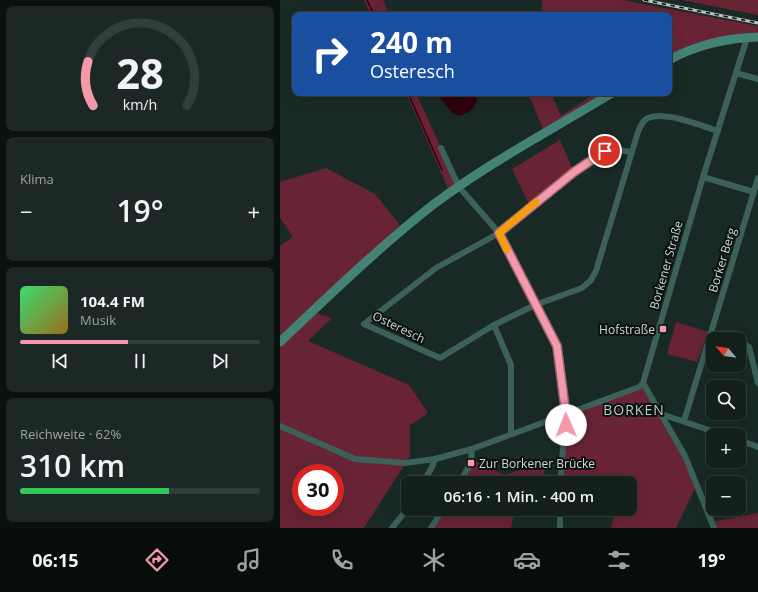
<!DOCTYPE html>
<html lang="de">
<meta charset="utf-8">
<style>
body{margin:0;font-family:"Open Sans",sans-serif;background:#1c2825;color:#f1f3f6;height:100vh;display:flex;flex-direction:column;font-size:15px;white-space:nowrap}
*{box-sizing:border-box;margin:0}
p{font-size:13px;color:#9da3a3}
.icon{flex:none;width:22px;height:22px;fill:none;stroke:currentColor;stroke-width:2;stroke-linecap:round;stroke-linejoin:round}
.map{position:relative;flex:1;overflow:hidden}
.drawer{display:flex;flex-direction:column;gap:6px;padding:6px;background:#0a120f;width:280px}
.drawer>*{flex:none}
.hud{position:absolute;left:12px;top:12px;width:380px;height:84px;border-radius:8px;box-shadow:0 4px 16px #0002,0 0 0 1px #323e3b;background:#1a4fa0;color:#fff;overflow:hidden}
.needle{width:26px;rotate:298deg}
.tools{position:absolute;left:426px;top:332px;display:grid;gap:8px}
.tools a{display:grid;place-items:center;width:40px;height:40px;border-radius:8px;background:#13201c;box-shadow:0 4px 16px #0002,0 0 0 1px #323e3b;font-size:20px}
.speed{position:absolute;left:12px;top:464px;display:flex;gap:8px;font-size:20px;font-weight:700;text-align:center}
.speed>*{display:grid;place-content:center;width:52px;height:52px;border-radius:50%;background:#13201c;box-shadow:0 4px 16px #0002,0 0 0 1px #323e3b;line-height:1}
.speed .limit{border:6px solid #d22;background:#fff;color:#111}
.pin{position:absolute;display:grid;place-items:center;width:34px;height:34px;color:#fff;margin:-17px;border:2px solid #fff;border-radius:50%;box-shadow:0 1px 4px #0007}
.me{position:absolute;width:44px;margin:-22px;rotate:359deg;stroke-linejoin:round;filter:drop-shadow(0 0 3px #0008)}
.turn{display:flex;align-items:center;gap:14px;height:84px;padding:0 12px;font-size:18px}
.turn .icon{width:52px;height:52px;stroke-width:2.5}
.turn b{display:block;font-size:28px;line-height:34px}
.big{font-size:30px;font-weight:600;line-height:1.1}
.drawer .card{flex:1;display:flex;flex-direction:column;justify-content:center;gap:6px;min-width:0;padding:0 14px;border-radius:8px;background:#1c2825}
.drawer .dial{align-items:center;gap:0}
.dial svg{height:104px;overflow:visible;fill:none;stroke:#323e3b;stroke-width:7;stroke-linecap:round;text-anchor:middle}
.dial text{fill:#f1f3f6;stroke:none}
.song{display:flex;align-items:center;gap:12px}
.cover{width:48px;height:48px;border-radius:6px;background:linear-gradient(135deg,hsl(140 70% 55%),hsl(40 70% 35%))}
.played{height:4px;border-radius:2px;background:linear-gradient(90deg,#f39aaa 45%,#323e3b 45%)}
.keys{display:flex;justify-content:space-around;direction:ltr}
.heat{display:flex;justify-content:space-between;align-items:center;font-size:22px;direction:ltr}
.charge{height:6px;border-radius:3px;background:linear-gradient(90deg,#34c759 62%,#323e3b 0)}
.trip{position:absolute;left:121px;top:476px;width:236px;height:40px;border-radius:8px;background:#13201c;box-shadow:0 4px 16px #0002,0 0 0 1px #323e3b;font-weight:600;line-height:40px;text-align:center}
.dock{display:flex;height:64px;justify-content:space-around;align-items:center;background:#080d0b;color:#9da3a3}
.dock .icon{width:28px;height:28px}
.dock .on{color:#f39aaa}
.dock b{font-size:18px;color:#f1f3f6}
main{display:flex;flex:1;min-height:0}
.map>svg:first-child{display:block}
.green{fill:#682334;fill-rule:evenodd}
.water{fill:#2e000c}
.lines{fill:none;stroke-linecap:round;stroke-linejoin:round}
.stream{stroke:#2e000c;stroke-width:1.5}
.street{stroke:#3b6159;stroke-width:6}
.secondary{stroke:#438275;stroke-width:9}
.rail-casing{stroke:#bac5c3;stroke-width:3}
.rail{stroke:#0a110f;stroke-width:1.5;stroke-dasharray:4.5;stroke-linecap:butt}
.route-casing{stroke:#9e646e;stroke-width:10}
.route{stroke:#f39aaa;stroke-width:7}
.slow{stroke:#f59e0b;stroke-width:7}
.poi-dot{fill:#f39aaa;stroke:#0a110f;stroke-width:1.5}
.labels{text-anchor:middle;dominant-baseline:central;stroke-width:4;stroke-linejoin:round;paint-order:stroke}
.street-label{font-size:12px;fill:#cfd9d7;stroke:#0a110f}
.poi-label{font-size:12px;fill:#cfd9d7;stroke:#0a110f;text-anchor:end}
.quarter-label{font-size:14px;letter-spacing:1px;fill:#bbcfca;stroke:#0a110f}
</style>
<main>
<section class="drawer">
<div class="card dial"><svg viewBox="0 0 100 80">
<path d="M14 69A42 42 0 1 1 86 69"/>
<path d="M14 69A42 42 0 0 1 10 35" stroke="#f39aaa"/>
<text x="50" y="56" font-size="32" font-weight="700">28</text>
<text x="50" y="72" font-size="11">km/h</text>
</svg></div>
<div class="card"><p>Klima</p>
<div class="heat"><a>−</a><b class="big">19°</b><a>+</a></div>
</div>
<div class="card">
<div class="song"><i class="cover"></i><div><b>104.4 FM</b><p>Musik</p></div></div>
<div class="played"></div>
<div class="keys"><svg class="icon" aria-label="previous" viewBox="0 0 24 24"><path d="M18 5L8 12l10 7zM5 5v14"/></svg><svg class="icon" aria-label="pause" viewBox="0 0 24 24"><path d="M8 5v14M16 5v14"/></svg><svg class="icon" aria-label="next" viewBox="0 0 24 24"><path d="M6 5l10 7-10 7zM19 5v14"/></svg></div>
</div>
<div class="card"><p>Reichweite · 62%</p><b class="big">310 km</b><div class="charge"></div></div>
</section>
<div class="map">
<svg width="478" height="528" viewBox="0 0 478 528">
<rect width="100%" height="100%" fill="#192a26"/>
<g class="green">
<polygon points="84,0 103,0 110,15 91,15"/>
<path d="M 262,0 L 342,0 L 478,26 L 478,33 C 444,33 419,41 389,55 L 389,15 L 262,15 Z"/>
<polygon points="402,0 478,0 478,15"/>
<polygon points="126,93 136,93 179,187 170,193"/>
<polygon points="248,93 271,93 281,116 315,93 326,93 265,134"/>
<polygon points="280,140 294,172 250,206 232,169"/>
<polygon points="46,168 95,194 120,225 0,336 0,246 13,237 0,218 0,182"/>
<path d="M 36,313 L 52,318 L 28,341 L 129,385 L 148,413 L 130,425 L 130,456 L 84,528 L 0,528 L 0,347 ZM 21,473 L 55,473 L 55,507 L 21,507 Z"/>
<polygon points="396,322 428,332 417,362 387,354"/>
<polygon points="363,383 417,484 396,528 331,528 335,509 350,509 350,483 280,481 286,415"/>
<polygon points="192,460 225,475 267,461 262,483 179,483"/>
<polygon points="163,509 235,509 231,528 151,528"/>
<polygon points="478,513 478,528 434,528 432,522"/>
</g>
<path class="water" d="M 156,93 L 198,93 C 196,108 193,111 179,116 L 172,113 Z"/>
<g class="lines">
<g class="stream">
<polyline points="87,0 94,15"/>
<polyline points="128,93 162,170"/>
</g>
<g class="street">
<polyline points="456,73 478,79"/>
<polyline points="161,148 179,187 219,233 277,346 286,415 280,483"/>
<path d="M 351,152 L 331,149 L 325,151 L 294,172 L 219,233 L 156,268 L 84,324 L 160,358 L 214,325 L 255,305 L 302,288 L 311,280 L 316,271 L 358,132 C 360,127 362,122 366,119 C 382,109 421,126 438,131"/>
<polyline points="423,177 474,192"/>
<polyline points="214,325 231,365 231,434"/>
<polyline points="432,334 452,339"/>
<polyline points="459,341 469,347 478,383"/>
<polyline points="363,383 405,456 434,528"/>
<polyline points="381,414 444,435"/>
<polyline points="404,421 478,178"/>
<polyline points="0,426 75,459 125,463 155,459 192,449 359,387 363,383 423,177 467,38"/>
<polyline points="459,440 478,447"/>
<polyline points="143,483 152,467 155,459"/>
<polyline points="179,483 191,463 192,449"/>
<polyline points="112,528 128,508"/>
<polyline points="151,528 163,509"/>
<polyline points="280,528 280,509"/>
</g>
<g class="secondary">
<path d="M 389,60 C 418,44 446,38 478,37"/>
<path d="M 0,342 C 50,295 100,246 154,204 C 210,162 273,129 332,93"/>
</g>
<g class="rail-casing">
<polyline id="rail" points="364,0 478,23"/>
</g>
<use href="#rail" class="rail"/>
</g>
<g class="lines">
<g class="route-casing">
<polyline id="route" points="286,425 286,415 277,346 219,233 294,172 325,151"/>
</g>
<use href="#route" class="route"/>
<polyline class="slow" points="227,250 219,233 256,202"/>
</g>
<g class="poi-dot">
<rect x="379" y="325" width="8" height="8" rx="2"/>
<rect x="187" y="459" width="8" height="8" rx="2"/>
</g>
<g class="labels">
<g class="street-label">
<text transform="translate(442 260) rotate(-73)">Borker Berg</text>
<text transform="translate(386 265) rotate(-74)">Borkener Straße</text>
<text transform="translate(119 327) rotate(26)">Osteresch</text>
</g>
<g class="poi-label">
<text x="375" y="329">Hofstraße</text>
<text x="199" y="463" text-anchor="start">Zur Borkener Brücke</text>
</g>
<g class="quarter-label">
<text x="354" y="409">BORKEN</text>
</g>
</g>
</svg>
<div class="tools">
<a><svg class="needle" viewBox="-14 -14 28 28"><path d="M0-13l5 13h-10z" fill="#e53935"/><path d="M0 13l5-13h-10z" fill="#9da3a3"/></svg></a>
<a><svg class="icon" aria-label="search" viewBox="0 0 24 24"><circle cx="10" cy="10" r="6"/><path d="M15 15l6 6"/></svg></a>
<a>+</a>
<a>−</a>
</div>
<div class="speed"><div class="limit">30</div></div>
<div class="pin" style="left:325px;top:151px;background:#d93025"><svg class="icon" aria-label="arrive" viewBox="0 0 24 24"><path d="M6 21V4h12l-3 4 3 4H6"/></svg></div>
<svg class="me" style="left:286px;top:425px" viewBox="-20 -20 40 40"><circle r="19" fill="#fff"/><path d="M0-13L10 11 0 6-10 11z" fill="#f39aaa"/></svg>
<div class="trip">06:16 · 1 Min. · 400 m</div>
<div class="hud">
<div class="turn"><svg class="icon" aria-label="right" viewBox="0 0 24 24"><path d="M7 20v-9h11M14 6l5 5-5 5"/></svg><div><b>240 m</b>Osteresch</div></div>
</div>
</div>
</main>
<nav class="dock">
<b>06:15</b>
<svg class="icon on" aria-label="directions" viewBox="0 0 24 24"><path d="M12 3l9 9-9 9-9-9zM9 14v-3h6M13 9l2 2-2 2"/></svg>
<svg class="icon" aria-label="music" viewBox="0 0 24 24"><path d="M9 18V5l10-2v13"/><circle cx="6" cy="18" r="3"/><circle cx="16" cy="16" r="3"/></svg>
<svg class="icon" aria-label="phone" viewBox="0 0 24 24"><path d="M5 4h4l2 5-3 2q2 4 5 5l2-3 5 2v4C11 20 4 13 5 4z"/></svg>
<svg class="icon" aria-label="climate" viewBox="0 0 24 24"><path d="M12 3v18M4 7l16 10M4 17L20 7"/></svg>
<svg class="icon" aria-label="car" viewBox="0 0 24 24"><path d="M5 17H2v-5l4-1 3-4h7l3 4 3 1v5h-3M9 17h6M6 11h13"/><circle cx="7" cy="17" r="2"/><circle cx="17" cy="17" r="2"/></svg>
<svg class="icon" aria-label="filters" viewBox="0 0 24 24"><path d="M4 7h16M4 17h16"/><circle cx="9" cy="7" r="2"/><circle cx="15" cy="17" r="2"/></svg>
<b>19°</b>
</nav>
